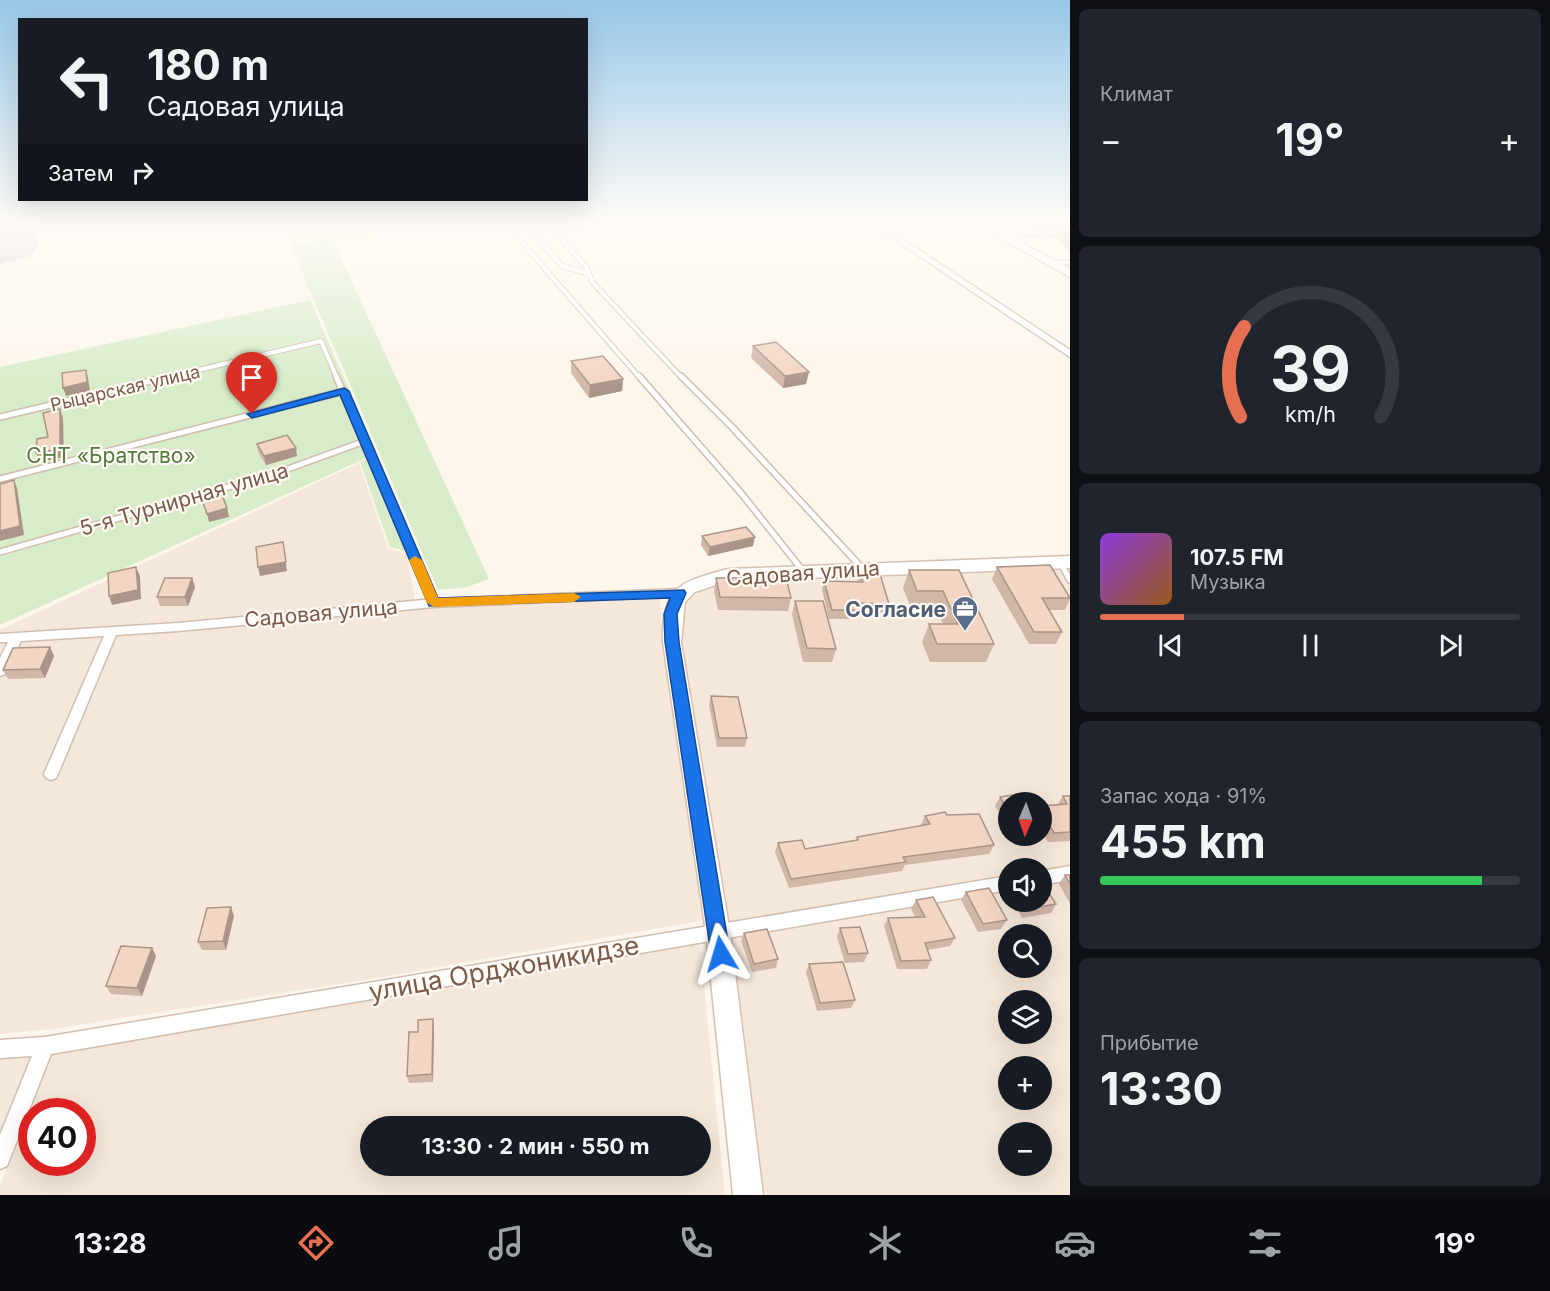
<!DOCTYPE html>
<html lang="ru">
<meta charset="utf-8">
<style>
body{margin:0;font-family:Inter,sans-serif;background:#20242c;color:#f1f3f6;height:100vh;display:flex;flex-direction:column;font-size:22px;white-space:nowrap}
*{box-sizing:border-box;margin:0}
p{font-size:20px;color:#9ea1a6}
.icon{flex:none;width:33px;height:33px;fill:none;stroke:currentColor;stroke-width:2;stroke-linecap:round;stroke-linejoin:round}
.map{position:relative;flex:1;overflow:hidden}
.panel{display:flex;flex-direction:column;gap:9px;padding:9px;background:#0d0f14;width:480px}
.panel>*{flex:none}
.guide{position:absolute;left:18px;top:18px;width:570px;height:183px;border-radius:0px;box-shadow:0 6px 24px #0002;background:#171b24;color:#f1f3f6;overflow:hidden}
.needle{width:39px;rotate:182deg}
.buttons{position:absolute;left:998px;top:792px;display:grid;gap:12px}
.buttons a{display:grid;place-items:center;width:54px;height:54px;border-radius:50%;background:#171b24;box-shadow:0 6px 24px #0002;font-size:30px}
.speed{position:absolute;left:18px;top:1098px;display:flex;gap:12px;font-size:30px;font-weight:700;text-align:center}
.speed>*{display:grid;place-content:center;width:78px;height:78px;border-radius:50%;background:#171b24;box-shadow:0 6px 24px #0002;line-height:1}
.speed .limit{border:9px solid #d22;background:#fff;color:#111}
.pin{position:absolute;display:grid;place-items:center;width:51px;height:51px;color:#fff;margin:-62px -26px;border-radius:50% 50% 50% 0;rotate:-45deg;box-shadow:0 0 6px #0007}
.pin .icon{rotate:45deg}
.me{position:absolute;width:66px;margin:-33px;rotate:353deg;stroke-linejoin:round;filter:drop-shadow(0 0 4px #0008)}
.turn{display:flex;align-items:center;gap:21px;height:126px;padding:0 30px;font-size:27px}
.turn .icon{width:78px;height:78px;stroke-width:2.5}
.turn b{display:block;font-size:42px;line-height:51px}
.then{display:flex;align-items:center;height:57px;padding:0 30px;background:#0003;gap:12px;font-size:22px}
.big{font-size:45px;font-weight:700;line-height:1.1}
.panel .widget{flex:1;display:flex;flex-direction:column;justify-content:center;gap:9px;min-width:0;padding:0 21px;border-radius:9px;background:#20242c}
.panel .dial{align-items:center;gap:0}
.dial svg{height:156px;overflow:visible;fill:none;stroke:#363941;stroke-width:7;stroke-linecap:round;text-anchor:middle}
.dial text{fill:#f1f3f6;stroke:none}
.song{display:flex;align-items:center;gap:18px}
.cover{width:72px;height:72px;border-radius:9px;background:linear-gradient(135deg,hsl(270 70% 55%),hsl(30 70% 35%))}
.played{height:6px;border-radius:3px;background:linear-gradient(90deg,#e76f51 20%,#363941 20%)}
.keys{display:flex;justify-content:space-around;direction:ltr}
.heat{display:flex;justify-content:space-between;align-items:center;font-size:33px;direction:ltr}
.charge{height:9px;border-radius:4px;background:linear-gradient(90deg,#34c759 91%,#363941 0)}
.trip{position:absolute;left:360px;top:1116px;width:351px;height:60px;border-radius:30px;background:#171b24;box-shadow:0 6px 24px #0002;font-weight:700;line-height:60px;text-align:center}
.tabs{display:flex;height:96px;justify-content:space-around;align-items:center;background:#090b0e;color:#9ea1a6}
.tabs .icon{width:42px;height:42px}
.tabs .selected{color:#e76f51}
.tabs b{font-size:27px;color:#f1f3f6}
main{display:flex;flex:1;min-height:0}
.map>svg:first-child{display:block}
.residential{fill:#f5e8da;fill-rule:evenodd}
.green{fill:#d8ecc9}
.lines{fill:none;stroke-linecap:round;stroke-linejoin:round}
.runway{fill:#dbcfda;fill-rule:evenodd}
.lane-far2-casing{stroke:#d1beb0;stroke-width:6}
.lane-far1-casing{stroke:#d1beb0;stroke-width:8}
.lane-casing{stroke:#d1beb0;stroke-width:10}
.street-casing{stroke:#d1beb0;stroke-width:3}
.secondary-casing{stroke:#d6c0b0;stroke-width:3}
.lane-far2{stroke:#fff;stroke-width:4}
.lane-far1{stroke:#fff;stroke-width:5}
.lane{stroke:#fff;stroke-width:7}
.street{fill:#fff;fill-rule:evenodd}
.secondary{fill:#fff;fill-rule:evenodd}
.wall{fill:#d1b7a8}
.shaded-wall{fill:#aa9588}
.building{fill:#f3d5c3;stroke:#aa9588;stroke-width:1.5}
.route{fill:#1a73e8;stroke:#114b97;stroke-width:1.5}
.slow{fill:#f59e0b}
.labels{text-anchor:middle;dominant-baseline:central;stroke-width:4.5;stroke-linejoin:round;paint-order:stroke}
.far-street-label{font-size:18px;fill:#7a5c4d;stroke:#fffaf3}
.park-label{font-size:21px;fill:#537a41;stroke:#fffaf3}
.street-label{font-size:21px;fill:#7a5c4d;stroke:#fffaf3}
.service-label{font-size:21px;font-weight:bold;fill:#4e5e75;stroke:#fffaf3;text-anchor:end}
.near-street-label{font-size:26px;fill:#7a5c4d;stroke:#fffaf3}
</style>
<main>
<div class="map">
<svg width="1070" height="1195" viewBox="0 0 1070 1195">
<rect width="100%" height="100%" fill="#fdf6ec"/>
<g class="residential">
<polygon points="359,463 388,548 407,554 415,600 181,623 0,633 0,630"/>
<path d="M 1070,569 L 1070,866 L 1041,870 L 1008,868 L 1008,876 L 729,924 L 680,645 L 681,617 L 688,599 L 703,590 L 731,583 ZM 1008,802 L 1041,802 L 1041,836 L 1008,836 Z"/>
<polygon points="660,598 662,639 705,920 376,978 53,1029 0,1034 0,642 429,607"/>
<path d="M 1070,878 L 1070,1195 L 766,1195 L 761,1180 L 729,936 L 1008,888 L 1008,902 L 1041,902 L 1041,883 ZM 1008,934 L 1041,934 L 1041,968 L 1008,968 ZM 1008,1000 L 1041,1000 L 1041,1034 L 1008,1034 ZM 1008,1066 L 1041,1066 L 1041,1100 L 1008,1100 ZM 1008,1132 L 1041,1132 L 1041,1166 L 1008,1166 Z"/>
<path d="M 699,938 L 725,1195 L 0,1195 L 0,1186 L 54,1048 ZM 32,1112 L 82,1112 L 82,1162 L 32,1162 ZM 370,1126 L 700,1126 L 700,1166 L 370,1166 Z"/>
<polygon points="34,1052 0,1133 0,1055"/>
</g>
<g class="green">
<polygon points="283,221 464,221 337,240 335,236 291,241"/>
<polygon points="332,239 489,579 467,587 438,590 290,244"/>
<polygon points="310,300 377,453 0,625 0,367"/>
<polygon points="370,457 409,552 390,547 360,462"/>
</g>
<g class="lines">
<polygon class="runway" points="10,226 31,232 39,244 31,256 0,264 0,228"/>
<g class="lane-far2-casing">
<g id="lane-far2">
<polyline points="32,221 33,224"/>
<polyline points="546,221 586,267 593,283 682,378"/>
<polyline points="506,224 640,378"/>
<polyline points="531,231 562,266 586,273"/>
<polyline points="1052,263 1070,262"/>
<polyline points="165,378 321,341 337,378"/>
</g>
</g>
<g class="lane-far1-casing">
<g id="lane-far1">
<polyline points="336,376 425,582"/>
<polyline points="639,376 741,493 803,571"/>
<polyline points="681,376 731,426 862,568"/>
<polyline points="0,417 172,376"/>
<polyline points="0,479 344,391"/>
<polyline points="0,552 274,474 365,441"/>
<polyline points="1060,562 1070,580"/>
</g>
</g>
<g class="lane-casing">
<polyline id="lane" points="424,580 434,603"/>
</g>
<g class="street-casing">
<g id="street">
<polygon points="867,221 875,221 1070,350 1070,357"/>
<polygon points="1070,230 1070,234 996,236 992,234 996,232"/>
<polygon points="679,589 683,590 685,593 683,596 434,607 178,631 116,635 58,774 56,778 51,780 46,778 44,774 104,636 21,641 5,674 0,676 0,658 8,642 0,642 0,634 178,623 434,599"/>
<polygon points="1070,866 1070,880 1041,885 1041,871"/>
<polygon points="1008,876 1008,890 51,1054 7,1166 0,1169 0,1135 32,1056 0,1058 0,1040 45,1037"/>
</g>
</g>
<g class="secondary-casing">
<g id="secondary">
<polygon points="970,221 983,221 1070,269 1070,277"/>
<path d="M 1070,556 L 1070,568 L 728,581 L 695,592 L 685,602 L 681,642 L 730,932 L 763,1195 L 733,1195 L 706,932 L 663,642 C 662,587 679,582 728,569 Z"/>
</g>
</g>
<use href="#lane-far2" class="lane-far2"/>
<use href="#lane-far1" class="lane-far1"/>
<use href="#lane" class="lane"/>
<use href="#street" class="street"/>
<use href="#secondary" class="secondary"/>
</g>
<g class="wall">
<polygon points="1022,221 1070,221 1070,251 1055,237 1058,229 1039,229 1029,221"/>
<polygon points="753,346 806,384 783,388 751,358"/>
<polygon points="571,361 623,379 622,391 589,398 571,373"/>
<polygon points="257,444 297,456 266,465 258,452"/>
<polygon points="702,536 753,546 708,556 701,545"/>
<polygon points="997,567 1070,597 1070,599 1065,610 1049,610 1062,632 1056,644 1029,644 992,579"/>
<polygon points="909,570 959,570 994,644 986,662 930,662 922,642 929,624 943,624 936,609 911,608 903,588"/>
<polygon points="761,572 791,598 788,611 718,610 714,591 716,578 760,578"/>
<polygon points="860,573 889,604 886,613 859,612 857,619 829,619 822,590 824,581 857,582"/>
<polygon points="192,578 195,587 188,606 160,606 157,597"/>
<polygon points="795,601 836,649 832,662 803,662 792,614"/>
<polygon points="50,647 54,656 45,678 8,679 3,670"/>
<polygon points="711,696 747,738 745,747 717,747 709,705"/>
<polygon points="1063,796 1070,796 1070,841 1048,842 1041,830 1041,806 1058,804"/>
<polygon points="1000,797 1008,802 1008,824 1007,825 995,806"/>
<polygon points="947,815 994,845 989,854 905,865 902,871 789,888 775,852 778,843 805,849 856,840 857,837 922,826 921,825 925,816"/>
<polygon points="1065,875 1070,875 1070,904 1059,884"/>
<polygon points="966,892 1007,920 1001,929 978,932 961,900"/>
<polygon points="916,900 955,938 950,946 928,950 931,960 927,969 897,969 884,926 888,918 916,918 911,909"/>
<polygon points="1013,902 1041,902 1056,904 1051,913 1022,918"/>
<polygon points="234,916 226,950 202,950 198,942"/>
<polygon points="840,928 868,953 864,962 845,963 837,937"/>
<polygon points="744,933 778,959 776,968 752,972 741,941"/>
<polygon points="152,948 156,956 142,996 111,994 106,986"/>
<polygon points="809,964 855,1000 851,1008 817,1011 806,973"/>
<polygon points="434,1027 433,1082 409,1083 407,1076 418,1032"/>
</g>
<g class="shaded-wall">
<polygon points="86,370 88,378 90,391 66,396 63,388"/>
<polygon points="809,372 806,384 783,388 785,376"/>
<polygon points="623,379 622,391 589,398 590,385"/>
<polygon points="60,409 63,418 64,457 40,462 36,453 60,449"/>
<polygon points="296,448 297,456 266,465 264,456"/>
<polygon points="14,480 17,488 24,535 0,541 0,531"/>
<polygon points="227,508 229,517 209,522 207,514"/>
<polygon points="755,537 753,546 708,556 710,547"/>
<polygon points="283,542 287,571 260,576 258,567"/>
<polygon points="136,567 140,576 141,599 112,605 109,596"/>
<polygon points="192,578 195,587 188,606 185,597"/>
<polygon points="50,647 54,656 45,678 40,669"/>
<polygon points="231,907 234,916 226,950 223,941"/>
<polygon points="152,948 156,956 142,996 137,988"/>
<polygon points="433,1019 434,1027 433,1082 432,1074"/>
</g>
<g class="building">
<polygon points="1039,221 1070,221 1070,223 1041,222"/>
<polygon points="1058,226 1070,226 1070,236"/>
<polygon points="776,342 809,372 785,376 753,346"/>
<polygon points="603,356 623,379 590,385 571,361"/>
<polygon points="86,370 87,382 63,388 62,373"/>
<polygon points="60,409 60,449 36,453 37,439 48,437 43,413"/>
<polygon points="287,435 296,448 264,456 257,444"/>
<polygon points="14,480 20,526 0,531 0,484"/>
<polygon points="222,495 227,508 207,514 202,499"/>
<polygon points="746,527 755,537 710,547 702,536"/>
<polygon points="283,542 286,562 258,567 256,547"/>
<polygon points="1050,565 1070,598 1042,598 1062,632 1034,632 997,567"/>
<polygon points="136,567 138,590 109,596 108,573"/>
<polygon points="909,570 959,570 994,644 937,644 929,624 958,624 943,591 917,591"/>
<polygon points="761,572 785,573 791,598 720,597 716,578 762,578"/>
<polygon points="860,573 880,574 889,604 857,603 859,610 832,610 824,581 863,582"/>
<polygon points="165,578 192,578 185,597 157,597"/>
<polygon points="795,601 823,601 836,649 807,648"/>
<polygon points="50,647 40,669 3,670 13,648"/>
<polygon points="711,696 738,697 747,738 719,738"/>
<polygon points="1018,794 1023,802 1008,802 1008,810 1000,797"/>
<polygon points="1063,796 1070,796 1070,832 1054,833 1041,812 1041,806 1067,804"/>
<polygon points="945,812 947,815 979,814 994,845 903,857 906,862 791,879 778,843 802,840 805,849 858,840 857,837 930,824 925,816"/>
<polygon points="1065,875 1070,875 1070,884"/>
<polygon points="1041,882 1042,882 1056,904 1028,909 1023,902 1041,902"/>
<polygon points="989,888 1007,920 983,924 966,892"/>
<polygon points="933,897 955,938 925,943 931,960 901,961 888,918 925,917 916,900"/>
<polygon points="231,907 223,941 198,942 207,908"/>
<polygon points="860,927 868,953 848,954 840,928"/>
<polygon points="767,929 778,959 754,964 744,933"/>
<polygon points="121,946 152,948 137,988 106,986"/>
<polygon points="843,962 855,1000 820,1003 809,964"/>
<polygon points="433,1019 432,1074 407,1076 409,1032 418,1032 418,1020"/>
</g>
<linearGradient id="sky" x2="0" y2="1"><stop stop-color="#97c7e8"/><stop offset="0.57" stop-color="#fefbf6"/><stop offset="1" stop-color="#fefbf6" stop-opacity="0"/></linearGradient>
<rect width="1070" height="388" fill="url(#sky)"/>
<polygon class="route" points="344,388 349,391 438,598 684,590 686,593 677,614 679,642 730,954 728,961 721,963 714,961 711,954 665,642 664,614 670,598 429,606 340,395 252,418 247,414"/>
<polygon class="slow" points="415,556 422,560 438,598 574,593 581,597 574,602 434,607 427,603 409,560"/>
<defs>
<g id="office-pin" transform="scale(1.35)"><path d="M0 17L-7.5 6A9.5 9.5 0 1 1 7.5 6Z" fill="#5c6f8a" stroke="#fffaf3"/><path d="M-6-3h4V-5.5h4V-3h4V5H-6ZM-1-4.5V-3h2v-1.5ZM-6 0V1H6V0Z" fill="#fff"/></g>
</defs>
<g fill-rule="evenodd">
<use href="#office-pin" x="965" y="609"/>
</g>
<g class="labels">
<g class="far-street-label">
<text transform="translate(125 388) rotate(-13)">Рыцарская улица</text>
</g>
<g class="park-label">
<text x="111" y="455">СНТ «Братство»</text>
</g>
<g class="street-label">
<text transform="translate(184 499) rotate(-16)">5-я Турнирная улица</text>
<text transform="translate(803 573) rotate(-4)">Садовая улица</text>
<text transform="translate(321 613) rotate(-5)">Садовая улица</text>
</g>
<g class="service-label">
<text x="946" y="609">Согласие</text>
</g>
<g class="near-street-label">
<text transform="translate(504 968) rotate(-10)">улица Орджоникидзе</text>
</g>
</g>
</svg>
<div class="buttons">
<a><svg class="needle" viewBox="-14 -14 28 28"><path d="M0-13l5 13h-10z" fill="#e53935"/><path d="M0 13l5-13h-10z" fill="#9ea1a6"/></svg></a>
<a><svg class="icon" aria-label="sound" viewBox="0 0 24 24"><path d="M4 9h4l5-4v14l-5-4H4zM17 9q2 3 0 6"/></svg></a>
<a><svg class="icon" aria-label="search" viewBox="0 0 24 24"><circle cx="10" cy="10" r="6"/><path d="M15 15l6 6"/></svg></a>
<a><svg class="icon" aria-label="layers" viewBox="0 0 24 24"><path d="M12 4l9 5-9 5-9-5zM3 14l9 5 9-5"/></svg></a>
<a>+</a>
<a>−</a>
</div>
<div class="speed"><div class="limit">40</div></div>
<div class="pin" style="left:252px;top:414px;background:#d93025"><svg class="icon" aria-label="arrive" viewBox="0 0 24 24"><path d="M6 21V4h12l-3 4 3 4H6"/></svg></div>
<svg class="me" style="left:721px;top:954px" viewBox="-20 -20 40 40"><path d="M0-17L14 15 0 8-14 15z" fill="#1a73e8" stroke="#fff" stroke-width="4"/></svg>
<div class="trip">13:30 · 2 мин · 550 m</div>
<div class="guide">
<div class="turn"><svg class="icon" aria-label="left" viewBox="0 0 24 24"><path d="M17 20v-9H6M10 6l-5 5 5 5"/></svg><div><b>180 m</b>Садовая улица</div></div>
<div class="then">Затем<svg class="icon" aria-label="right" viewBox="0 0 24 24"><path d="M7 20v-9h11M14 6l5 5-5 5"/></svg></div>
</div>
</div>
<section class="panel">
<div class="widget"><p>Климат</p>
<div class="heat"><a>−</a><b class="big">19°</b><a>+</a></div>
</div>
<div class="widget dial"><svg viewBox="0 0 100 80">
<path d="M14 69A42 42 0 1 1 86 69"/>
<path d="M14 69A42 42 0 0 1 16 23" stroke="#e76f51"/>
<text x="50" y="56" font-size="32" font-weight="700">39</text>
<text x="50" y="72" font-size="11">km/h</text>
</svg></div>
<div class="widget">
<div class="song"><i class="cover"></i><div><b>107.5 FM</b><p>Музыка</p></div></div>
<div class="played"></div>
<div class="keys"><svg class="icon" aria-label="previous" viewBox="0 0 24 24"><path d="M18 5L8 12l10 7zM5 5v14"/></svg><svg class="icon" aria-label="pause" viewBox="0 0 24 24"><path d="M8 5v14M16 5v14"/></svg><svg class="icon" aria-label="next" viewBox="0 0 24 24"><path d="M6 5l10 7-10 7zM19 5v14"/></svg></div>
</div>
<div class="widget"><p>Запас хода · 91%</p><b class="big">455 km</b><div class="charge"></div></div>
<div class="widget"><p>Прибытие</p><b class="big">13:30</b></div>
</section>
</main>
<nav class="tabs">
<b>13:28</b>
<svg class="icon selected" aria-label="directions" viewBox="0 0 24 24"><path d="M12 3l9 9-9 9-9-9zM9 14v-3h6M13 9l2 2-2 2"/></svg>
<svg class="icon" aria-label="music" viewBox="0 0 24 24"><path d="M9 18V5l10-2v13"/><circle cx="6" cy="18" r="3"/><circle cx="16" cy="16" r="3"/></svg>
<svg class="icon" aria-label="phone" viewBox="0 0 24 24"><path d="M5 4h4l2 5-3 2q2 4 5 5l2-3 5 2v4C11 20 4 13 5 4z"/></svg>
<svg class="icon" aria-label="climate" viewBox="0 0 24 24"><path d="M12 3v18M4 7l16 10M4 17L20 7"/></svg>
<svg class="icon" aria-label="car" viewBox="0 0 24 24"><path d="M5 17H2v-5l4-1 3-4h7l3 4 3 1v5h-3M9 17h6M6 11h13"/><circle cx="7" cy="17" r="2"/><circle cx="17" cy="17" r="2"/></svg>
<svg class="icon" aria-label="filters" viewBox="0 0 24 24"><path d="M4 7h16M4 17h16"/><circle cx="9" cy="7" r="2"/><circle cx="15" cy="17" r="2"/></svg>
<b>19°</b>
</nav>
